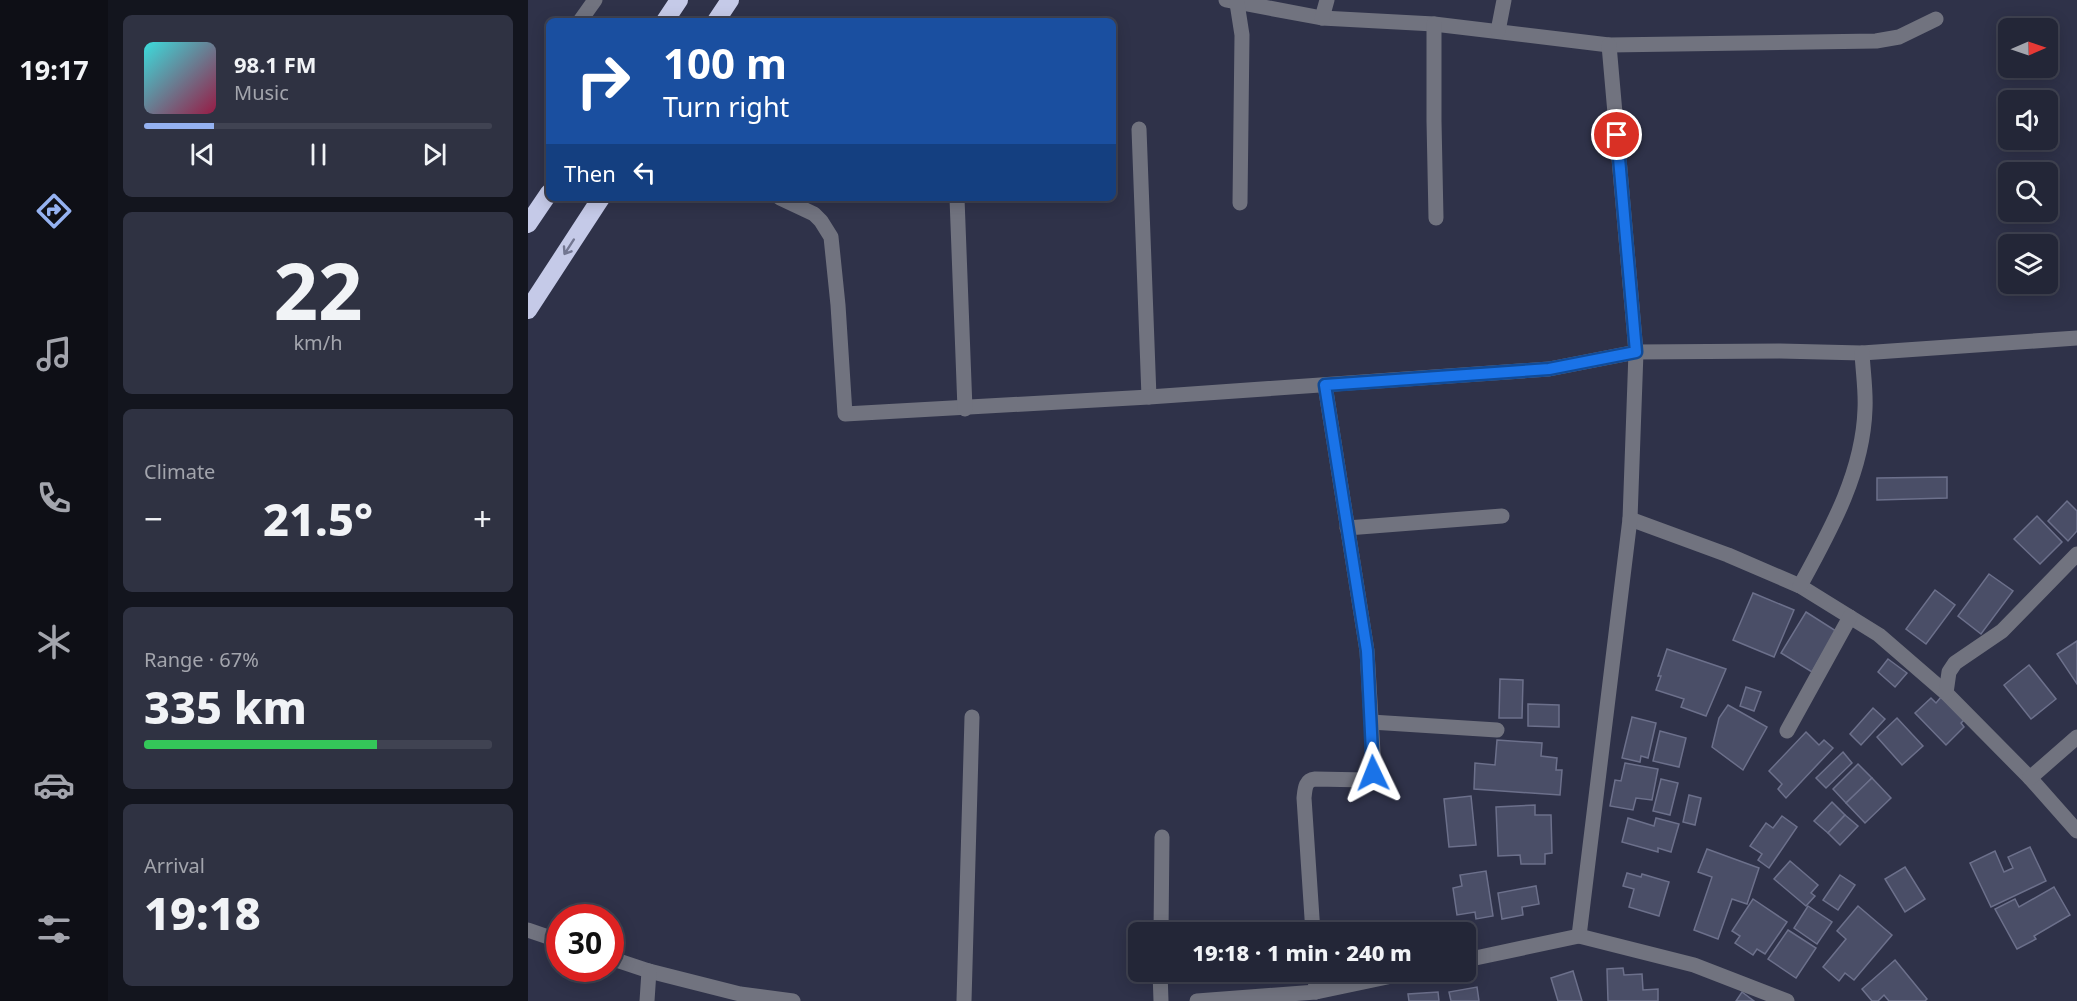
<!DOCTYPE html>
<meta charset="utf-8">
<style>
body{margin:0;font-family:"Noto Sans",sans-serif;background:#2f3242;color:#f1f3f6;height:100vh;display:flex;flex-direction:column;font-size:22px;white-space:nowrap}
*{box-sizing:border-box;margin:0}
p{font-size:20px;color:#a3a5ad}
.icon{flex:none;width:33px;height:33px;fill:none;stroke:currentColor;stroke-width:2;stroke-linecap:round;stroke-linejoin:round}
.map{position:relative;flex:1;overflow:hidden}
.panel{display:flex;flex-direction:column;gap:15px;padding:15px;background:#13151e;width:420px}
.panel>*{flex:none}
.banner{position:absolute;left:18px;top:18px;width:570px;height:183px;border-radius:9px;box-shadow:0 3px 15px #0003,0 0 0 2px #404352;background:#1a4fa0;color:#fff;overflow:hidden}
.needle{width:39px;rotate:88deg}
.tools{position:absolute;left:1470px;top:18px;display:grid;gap:12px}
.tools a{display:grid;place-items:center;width:60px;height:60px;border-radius:9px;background:#232637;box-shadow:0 3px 15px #0003,0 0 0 2px #404352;font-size:30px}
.speed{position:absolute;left:18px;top:904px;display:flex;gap:12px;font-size:30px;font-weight:700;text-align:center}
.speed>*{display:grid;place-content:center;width:78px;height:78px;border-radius:50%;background:#232637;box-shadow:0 3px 15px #0003,0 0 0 2px #404352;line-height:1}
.speed .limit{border:9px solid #d22;background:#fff;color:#111}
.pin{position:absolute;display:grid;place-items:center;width:51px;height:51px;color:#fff;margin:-26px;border:3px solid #fff;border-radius:50%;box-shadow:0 2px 6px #0007}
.me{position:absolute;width:66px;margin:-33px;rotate:358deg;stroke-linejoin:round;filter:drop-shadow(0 0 4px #0008)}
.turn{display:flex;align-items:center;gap:21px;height:126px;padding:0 18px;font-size:27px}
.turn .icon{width:78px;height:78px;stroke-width:2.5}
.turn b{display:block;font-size:42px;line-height:51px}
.then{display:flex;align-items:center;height:57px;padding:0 18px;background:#0003;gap:12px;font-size:22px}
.big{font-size:45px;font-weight:800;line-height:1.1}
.panel .tile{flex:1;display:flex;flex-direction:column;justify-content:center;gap:9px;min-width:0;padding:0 21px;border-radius:9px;background:#2f3242}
.panel .dial{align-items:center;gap:0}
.dial b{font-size:78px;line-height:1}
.song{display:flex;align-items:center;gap:18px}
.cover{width:72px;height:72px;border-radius:9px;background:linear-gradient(135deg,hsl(180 70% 55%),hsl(340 70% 35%))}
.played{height:6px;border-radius:3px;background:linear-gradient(90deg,#95b2f1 20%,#404352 20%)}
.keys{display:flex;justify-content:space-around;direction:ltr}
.heat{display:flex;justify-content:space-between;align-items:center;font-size:33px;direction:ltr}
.charge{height:9px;border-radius:4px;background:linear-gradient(90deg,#34c759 67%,#404352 0)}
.trip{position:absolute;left:600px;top:922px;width:348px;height:60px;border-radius:9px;background:#232637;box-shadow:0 3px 15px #0003,0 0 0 2px #404352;font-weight:800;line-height:60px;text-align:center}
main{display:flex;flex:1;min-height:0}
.tab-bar{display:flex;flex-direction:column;width:108px;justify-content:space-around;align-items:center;background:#0e0f16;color:#a3a5ad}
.tab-bar .icon{width:42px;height:42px}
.tab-bar .on{color:#95b2f1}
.tab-bar b{font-size:27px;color:#f1f3f6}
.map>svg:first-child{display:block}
.building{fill:#4a4e67;stroke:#6c708b;stroke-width:1.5}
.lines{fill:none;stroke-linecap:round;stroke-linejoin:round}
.minor{stroke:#71737f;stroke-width:15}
.highway{stroke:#c5cae8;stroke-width:18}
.oneway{stroke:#727691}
.route-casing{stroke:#114b97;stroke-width:15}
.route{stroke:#1a73e8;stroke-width:10}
</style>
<main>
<nav class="tab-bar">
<b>19:17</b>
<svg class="icon on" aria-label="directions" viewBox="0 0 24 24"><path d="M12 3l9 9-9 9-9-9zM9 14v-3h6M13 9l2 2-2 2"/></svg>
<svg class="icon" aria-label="music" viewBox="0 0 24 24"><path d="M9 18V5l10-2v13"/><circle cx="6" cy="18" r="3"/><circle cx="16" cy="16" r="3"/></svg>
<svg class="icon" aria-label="phone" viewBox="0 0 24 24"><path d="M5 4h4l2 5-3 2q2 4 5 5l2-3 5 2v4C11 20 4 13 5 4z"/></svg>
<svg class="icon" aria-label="climate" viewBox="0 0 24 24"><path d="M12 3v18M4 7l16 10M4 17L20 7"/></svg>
<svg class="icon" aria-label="car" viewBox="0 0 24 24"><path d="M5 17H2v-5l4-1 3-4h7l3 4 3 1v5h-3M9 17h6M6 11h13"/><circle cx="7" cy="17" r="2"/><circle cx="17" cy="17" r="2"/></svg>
<svg class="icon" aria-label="filters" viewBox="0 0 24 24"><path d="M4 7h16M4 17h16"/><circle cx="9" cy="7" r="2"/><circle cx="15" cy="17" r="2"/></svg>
</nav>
<section class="panel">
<div class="tile">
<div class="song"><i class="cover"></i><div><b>98.1 FM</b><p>Music</p></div></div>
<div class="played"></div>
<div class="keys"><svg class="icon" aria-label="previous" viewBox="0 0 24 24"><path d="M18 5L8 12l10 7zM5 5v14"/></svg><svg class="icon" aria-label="pause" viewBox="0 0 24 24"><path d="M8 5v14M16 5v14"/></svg><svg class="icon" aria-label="next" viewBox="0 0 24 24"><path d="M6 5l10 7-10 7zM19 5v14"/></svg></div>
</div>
<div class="tile dial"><b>22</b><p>km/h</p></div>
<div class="tile"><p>Climate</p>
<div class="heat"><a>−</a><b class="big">21.5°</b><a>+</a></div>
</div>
<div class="tile"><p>Range · 67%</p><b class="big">335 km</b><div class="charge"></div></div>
<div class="tile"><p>Arrival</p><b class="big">19:18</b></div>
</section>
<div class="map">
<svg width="1549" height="1001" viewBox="0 0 1549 1001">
<rect width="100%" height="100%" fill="#2f3249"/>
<g class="building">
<polygon points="1419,477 1419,498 1349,500 1349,478"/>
<polygon points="1539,501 1549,511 1549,531 1540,541 1520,521"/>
<polygon points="1509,516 1534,542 1512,564 1486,539"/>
<polygon points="1461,574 1485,591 1453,634 1430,616"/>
<polygon points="1407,590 1427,605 1398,644 1378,629"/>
<polygon points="1225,593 1266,610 1246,657 1205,640"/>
<polygon points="1278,612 1308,631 1284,672 1253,653"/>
<polygon points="1549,641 1549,684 1529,654"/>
<polygon points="1139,649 1198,669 1178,716 1153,707 1156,699 1128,690 1133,676 1130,676"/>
<polygon points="1360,659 1379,673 1367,687 1350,672"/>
<polygon points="1501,665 1528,699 1503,719 1476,685"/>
<polygon points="972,679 995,680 994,718 971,718"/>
<polygon points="1218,687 1233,692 1226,711 1212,706"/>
<polygon points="1413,697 1436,720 1433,723 1436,727 1418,745 1387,713 1403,698 1408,703"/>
<polygon points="1000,704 1031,705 1031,727 1000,726"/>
<polygon points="1200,705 1239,727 1215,770 1184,747 1191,718"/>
<polygon points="1345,708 1357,719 1333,745 1322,734"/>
<polygon points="1104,717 1128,723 1120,758 1113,756 1112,762 1094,758"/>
<polygon points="1369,718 1395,746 1374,765 1349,737"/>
<polygon points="1132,731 1158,738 1151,767 1125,761"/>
<polygon points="1278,732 1291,745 1296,740 1305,748 1258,798 1250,789 1254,784 1241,771"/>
<polygon points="969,740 1014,743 1013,756 1029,758 1028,770 1034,770 1032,795 946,789 947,763 967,765"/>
<polygon points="1315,752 1324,763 1298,788 1288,778"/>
<polygon points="1097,763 1130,769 1124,800 1108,798 1105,810 1082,806 1087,780 1093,781"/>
<polygon points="1330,764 1344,778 1318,803 1305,789"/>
<polygon points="1344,778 1363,798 1337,823 1318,803"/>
<polygon points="1133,779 1150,783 1142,815 1125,811"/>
<polygon points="1161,795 1173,798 1167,825 1155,822"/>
<polygon points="943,796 948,845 921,847 916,799"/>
<polygon points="1304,802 1317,815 1300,833 1286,821"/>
<polygon points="1007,805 1007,815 1023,815 1024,853 1017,854 1017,864 993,864 992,855 970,856 968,807"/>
<polygon points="1317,815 1330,826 1312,845 1300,833"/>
<polygon points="1254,816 1269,827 1241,868 1230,860 1234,854 1222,846 1238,823 1245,828"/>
<polygon points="1100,818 1126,826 1128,818 1151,824 1143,852 1130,848 1130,852 1094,842"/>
<polygon points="1502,847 1518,881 1463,907 1442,863 1467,851 1476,872 1485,868 1480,857"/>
<polygon points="1179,849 1231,868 1219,904 1204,899 1190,939 1166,930 1184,877 1170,872"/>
<polygon points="1262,861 1290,885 1283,893 1287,896 1278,906 1246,879"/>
<polygon points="1377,867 1397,899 1377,912 1357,879"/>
<polygon points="958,871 965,916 948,919 947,912 929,915 925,888 934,886 932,875"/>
<polygon points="1099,873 1113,877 1114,874 1141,882 1131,916 1101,907 1106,889 1095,886"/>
<polygon points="1312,875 1327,885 1310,910 1295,900"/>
<polygon points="1008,886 1011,904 994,907 995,915 974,919 970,893"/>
<polygon points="1526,887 1542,915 1506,936 1508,939 1489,949 1467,909 1487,899 1491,907"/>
<polygon points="1225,899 1259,922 1237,954 1229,949 1225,955 1207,943 1212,936 1204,931"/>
<polygon points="1280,906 1304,922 1289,944 1266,928"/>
<polygon points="1330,906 1364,935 1326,980 1317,973 1311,981 1295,967 1318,939 1309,931"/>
<polygon points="1260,930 1288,948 1268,978 1240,959"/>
<polygon points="1367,960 1399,999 1397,1001 1361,1001 1356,995 1350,1001 1344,1001 1334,989"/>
<polygon points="1095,968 1096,975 1114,974 1115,990 1130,989 1130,1001 1080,1001 1079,969"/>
<polygon points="1045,971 1054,1001 1030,1001 1023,978"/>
<polygon points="949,987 951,1001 923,1001 921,992"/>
<polygon points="910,992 911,1001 881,1001 880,994"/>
<polygon points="1214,992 1226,1001 1208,1001"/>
</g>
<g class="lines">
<g class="minor">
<polyline points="698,0 794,18 906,24 1081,45 1348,41 1371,37 1408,19"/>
<polyline points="709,3 714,35 712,203"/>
<polyline points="794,18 799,0"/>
<polyline points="52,21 67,0"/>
<polyline points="906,24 906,121 908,218"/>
<polyline points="970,31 976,0"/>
<polyline points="611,129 621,397"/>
<polyline points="252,198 286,214 293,221 303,237 310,305 317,414 621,397 1021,369 1108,352 1252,351 1334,353 1549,338"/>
<polyline points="429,198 437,409"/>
<polyline points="1102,519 1200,555 1272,586 1351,635 1418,693 1502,778 1549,831"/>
<polyline points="819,528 974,516"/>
<path d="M 1272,586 C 1302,531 1335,473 1337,409 C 1338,391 1335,372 1334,353"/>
<polyline points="1418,693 1421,672 1427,663 1474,631 1549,554"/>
<polyline points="843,722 969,730"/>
<polyline points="1259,731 1322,617"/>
<polyline points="1502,778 1549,737"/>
<polyline points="0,930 32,941"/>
<polyline points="633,933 634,837"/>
<path d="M 785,933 L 776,798 C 777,789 777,780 787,779 L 839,780 L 844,776 L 846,769 L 839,651 L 797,385"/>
<polyline points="1051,936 1102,519 1108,352 1081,45"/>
<polyline points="82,958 121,971 212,994 265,1001"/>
<polyline points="938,960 1051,936 1166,965 1259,1001"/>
<polyline points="632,972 633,1001"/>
<polyline points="787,972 788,992"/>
<polyline points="119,1001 121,971"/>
<polyline points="436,1001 444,717"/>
<polyline points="669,1001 788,992 883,972"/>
</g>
<g class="highway">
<polyline points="137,21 151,0"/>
<polyline points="188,21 202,0"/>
<polyline points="0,224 21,193"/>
<polyline points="0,310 73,198"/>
</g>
</g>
<defs><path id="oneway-shaft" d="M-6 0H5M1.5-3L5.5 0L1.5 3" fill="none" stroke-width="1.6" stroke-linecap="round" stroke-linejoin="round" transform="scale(1.5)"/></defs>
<use class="oneway" href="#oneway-shaft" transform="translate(41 247) rotate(123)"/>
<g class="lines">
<g class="route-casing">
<polyline id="route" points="845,773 839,651 797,385 1021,369 1108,352 1089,135"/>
</g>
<use href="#route" class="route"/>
</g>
</svg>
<div class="tools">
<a><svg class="needle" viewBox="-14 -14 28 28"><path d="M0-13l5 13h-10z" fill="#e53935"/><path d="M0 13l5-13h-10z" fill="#a3a5ad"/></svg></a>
<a><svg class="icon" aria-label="sound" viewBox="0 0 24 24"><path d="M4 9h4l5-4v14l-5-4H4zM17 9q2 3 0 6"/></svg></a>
<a><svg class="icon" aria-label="search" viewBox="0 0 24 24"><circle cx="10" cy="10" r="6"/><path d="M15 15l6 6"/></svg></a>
<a><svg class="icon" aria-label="layers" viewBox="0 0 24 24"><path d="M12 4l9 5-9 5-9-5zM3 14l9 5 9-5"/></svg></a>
</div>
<div class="speed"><div class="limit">30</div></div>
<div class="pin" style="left:1089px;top:135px;background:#d93025"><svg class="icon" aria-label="arrive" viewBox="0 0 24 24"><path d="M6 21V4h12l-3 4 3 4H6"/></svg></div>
<svg class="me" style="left:845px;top:773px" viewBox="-20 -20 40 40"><path d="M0-17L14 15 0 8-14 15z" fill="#1a73e8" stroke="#fff" stroke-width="4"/></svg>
<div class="trip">19:18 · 1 min · 240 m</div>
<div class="banner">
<div class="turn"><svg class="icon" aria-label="right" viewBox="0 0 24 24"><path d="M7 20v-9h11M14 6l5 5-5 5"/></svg><div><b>100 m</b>Turn right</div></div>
<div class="then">Then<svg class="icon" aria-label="left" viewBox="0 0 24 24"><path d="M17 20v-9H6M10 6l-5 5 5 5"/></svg></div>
</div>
</div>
</main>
